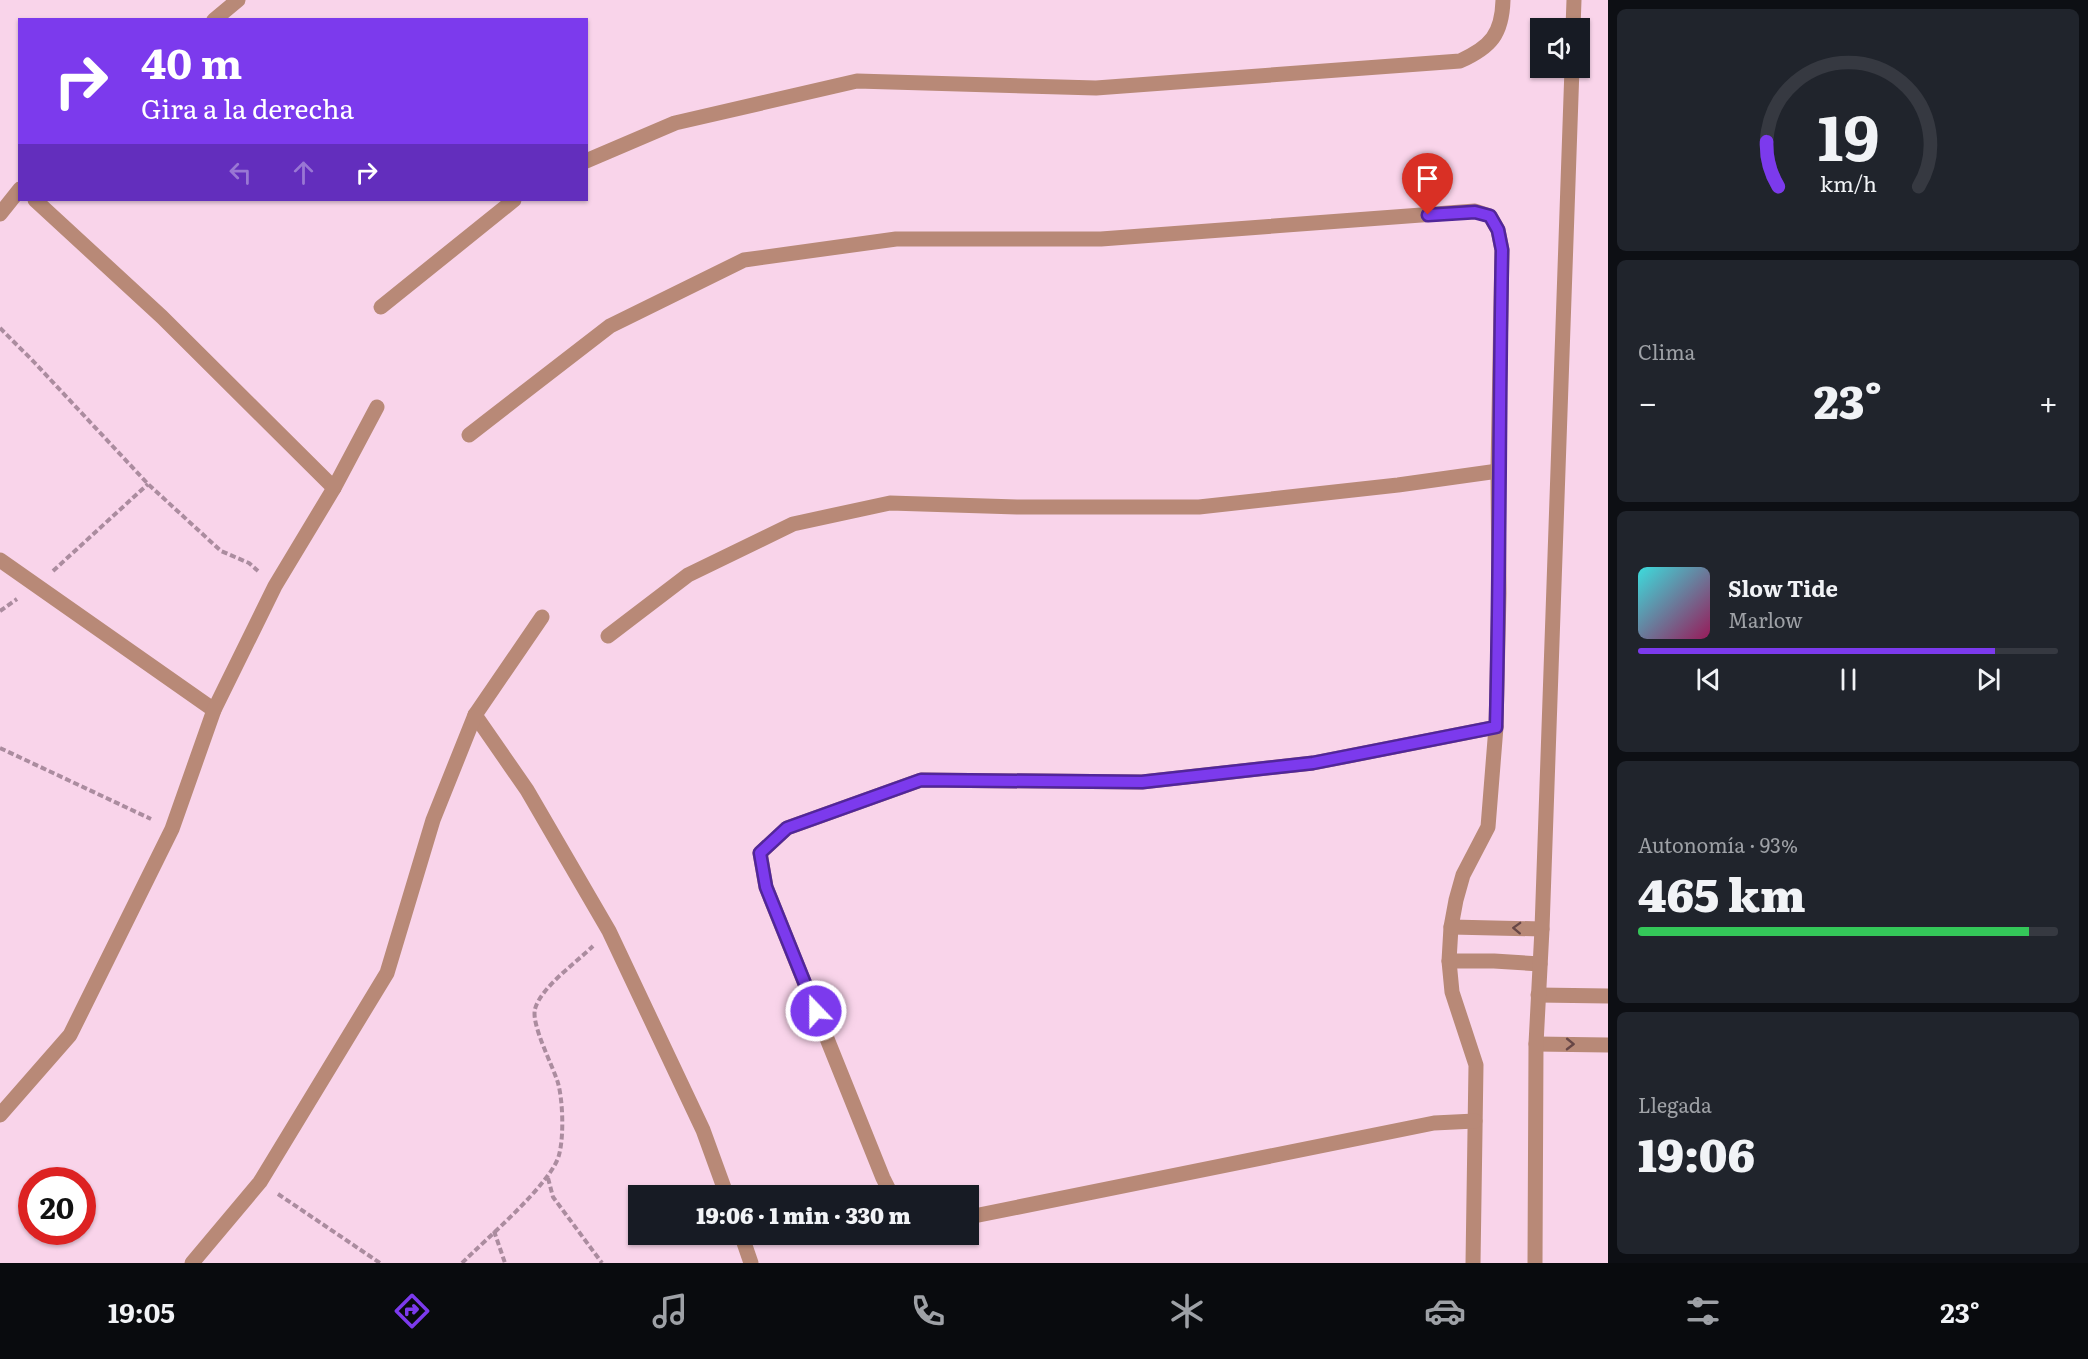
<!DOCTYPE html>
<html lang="es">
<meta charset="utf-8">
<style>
body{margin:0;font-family:Literata,serif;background:#20242c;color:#f1f3f6;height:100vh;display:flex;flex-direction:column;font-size:22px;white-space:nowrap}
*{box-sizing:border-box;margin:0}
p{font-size:20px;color:#9ea1a6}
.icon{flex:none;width:33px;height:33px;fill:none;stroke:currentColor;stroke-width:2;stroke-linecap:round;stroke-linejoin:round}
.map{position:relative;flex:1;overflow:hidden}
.panel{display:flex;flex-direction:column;gap:9px;padding:9px;background:#0d0f14;width:480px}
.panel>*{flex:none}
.top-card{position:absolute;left:18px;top:18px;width:570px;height:183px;border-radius:0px;box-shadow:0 2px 4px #0004;background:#7c3aed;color:#fff;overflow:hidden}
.controls{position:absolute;left:1530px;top:18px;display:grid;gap:12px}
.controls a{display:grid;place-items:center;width:60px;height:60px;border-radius:0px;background:#171b24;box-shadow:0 2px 4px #0004;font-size:30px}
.speed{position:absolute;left:18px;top:1167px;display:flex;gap:12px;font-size:30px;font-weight:700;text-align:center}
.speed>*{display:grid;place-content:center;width:78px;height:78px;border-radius:50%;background:#171b24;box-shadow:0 2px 4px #0004;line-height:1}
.speed .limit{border:9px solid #d22;background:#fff;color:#111}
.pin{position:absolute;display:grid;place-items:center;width:51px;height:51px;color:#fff;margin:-62px -26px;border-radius:50% 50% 50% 0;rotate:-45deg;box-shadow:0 0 6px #0007}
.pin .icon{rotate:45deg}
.me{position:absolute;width:66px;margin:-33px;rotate:338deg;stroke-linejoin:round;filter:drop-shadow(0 0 4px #0008)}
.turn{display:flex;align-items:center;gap:21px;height:126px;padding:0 24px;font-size:27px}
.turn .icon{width:78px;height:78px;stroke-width:2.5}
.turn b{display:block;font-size:42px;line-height:51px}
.lanes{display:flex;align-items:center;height:57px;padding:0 24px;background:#0003;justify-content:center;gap:30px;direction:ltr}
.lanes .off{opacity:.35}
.big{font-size:45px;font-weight:800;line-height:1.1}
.panel .card{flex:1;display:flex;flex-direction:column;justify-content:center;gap:9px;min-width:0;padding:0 21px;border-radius:9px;background:#20242c}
.panel .dial{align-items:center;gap:0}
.dial svg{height:156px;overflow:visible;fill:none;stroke:#363941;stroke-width:7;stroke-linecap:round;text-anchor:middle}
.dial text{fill:#f1f3f6;stroke:none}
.song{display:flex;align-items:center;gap:18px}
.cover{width:72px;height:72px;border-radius:9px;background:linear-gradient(135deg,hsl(180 70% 55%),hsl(330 70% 35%))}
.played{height:6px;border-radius:3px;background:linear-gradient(90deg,#7c3aed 85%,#363941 85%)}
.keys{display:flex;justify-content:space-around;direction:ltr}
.heat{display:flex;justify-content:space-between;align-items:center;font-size:33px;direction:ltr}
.charge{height:9px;border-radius:4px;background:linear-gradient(90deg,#34c759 93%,#363941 0)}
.trip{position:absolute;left:628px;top:1185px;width:351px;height:60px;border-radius:0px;background:#171b24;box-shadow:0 2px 4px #0004;font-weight:800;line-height:60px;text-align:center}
.menu{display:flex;height:96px;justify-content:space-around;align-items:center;background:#090b0e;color:#9ea1a6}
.menu .icon{width:42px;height:42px}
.menu .active{color:#7c3aed}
.menu b{font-size:27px;color:#f1f3f6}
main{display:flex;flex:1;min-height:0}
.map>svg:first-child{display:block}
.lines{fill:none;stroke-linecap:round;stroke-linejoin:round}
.path{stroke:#ab8c9f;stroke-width:4;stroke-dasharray:6 3;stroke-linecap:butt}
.service{stroke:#b88977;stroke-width:15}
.minor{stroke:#b88977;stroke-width:15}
.oneway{stroke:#674646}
.route-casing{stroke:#51269a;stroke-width:15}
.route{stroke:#7c3aed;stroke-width:10}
</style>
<main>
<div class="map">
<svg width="1608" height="1263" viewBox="0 0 1608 1263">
<rect width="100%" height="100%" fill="#f9d4ea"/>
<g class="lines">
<g class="path">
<polyline points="0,328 33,361 148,484 221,551 249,563 258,571"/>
<polyline points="53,571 148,484"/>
<polyline points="0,611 17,599"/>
<polyline points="0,748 151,819"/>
<polyline points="548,1178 553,1197 602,1263"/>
<polyline points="278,1194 380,1263"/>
<polyline points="494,1231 505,1263"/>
<path d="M 462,1263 C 485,1240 552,1183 559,1155 C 564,1137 563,1101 558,1083 C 553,1066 531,1025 535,1009 C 541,987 577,962 593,946"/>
</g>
<g class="service">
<polyline points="214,20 238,0"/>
<path d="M 586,161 L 675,123 L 857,81 L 1096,88 L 1460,61 C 1491,47 1502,34 1503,0"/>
<polyline points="35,200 162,317 334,488"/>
<polyline points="0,214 20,189"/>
<polyline points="381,307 514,200"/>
<polyline points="469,435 610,326 744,260 896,239 1101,239 1475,211 1490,216 1498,230 1502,250 1498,471 1499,593 1496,727 1488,827 1463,875 1456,900 1451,927 1449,961 1452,992 1476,1065 1473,1263"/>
<polyline points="0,560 214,710"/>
<polyline points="608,636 688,575 793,524 890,503 1017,507 1199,507 1398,485 1498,471"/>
<polyline points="475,715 527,790 609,931 703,1130 727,1196"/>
<polyline points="1451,927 1542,929"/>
<polyline points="1449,961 1494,961 1540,964"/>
<polyline points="1538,995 1608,996"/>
<polyline points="1536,1044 1608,1045"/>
<polyline points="0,1115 70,1035 172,829 214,710 275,586 334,488 377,407"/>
<polyline points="892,1196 883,1178 766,887 760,853 787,828 921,780 1142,782 1313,763 1496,727"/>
<polyline points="969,1217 1434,1123 1475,1121"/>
<polyline points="741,1234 751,1263"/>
<polyline points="192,1263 260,1182 387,973 433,820 475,715 542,617"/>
</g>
<g class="minor">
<polyline points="1573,28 1574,0"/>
<polyline points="1535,1263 1536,1044 1542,929 1572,68"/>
</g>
</g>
<defs><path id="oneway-chevron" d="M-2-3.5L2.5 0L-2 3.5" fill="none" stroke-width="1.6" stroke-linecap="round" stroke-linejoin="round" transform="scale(1.5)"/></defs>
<g class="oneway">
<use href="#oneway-chevron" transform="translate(1517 928) rotate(-178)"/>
<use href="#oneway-chevron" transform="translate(1570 1044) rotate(1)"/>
</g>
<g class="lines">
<g class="route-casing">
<path id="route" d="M 816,1011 L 766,887 L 760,853 L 787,828 L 921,780 L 1142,782 L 1313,763 L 1496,727 C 1500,568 1499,409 1502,250 L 1498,230 L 1490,216 L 1475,212 L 1428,215"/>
</g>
<use href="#route" class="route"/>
</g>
</svg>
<div class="controls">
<a><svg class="icon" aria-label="sound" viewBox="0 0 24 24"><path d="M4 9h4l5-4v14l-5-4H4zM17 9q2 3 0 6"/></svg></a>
</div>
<div class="speed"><div class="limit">20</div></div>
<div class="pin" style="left:1428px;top:215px;background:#d93025"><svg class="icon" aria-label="arrive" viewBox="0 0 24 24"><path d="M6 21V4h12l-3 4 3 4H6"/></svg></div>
<svg class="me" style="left:816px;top:1011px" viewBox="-20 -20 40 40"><circle r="17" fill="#7c3aed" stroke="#fff" stroke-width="3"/><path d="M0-11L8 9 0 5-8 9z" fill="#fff"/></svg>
<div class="trip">19:06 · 1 min · 330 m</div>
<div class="top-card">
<div class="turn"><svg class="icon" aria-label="right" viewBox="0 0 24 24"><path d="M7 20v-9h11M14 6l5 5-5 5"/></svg><div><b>40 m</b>Gira a la derecha</div></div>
<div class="lanes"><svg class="icon off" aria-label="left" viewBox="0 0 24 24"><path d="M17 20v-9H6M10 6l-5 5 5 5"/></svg><svg class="icon off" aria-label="ahead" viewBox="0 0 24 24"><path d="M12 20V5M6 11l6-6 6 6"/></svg><svg class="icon" aria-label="right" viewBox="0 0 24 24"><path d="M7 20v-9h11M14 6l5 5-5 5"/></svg></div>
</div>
</div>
<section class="panel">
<div class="card dial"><svg viewBox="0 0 100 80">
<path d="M14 69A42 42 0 1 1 86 69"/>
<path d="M14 69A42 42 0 0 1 8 46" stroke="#7c3aed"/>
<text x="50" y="56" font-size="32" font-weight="700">19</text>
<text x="50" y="72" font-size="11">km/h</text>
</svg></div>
<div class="card"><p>Clima</p>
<div class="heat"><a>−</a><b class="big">23°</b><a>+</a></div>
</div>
<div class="card">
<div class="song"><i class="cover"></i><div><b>Slow Tide</b><p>Marlow</p></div></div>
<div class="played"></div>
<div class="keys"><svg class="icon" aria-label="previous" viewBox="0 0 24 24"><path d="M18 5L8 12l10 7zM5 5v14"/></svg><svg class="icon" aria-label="pause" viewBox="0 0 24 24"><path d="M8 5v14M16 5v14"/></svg><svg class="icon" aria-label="next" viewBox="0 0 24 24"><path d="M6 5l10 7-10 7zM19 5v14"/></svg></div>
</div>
<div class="card"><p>Autonomía · 93%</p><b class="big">465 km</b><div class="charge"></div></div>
<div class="card"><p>Llegada</p><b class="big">19:06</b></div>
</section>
</main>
<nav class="menu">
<b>19:05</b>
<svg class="icon active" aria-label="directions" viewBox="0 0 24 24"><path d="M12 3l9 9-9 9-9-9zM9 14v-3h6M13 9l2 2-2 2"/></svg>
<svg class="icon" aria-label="music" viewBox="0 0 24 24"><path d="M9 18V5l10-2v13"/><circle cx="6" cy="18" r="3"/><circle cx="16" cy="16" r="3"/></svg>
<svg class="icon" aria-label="phone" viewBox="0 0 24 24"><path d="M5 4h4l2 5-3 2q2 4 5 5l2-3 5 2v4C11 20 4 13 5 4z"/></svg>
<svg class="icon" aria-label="climate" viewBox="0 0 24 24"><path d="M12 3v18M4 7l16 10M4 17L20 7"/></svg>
<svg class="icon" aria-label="car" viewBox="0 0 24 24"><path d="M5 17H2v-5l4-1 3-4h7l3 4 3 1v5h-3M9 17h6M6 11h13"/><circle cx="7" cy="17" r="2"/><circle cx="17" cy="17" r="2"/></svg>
<svg class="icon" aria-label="filters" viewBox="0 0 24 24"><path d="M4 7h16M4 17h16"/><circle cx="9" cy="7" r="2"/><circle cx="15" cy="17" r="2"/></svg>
<b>23°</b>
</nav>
